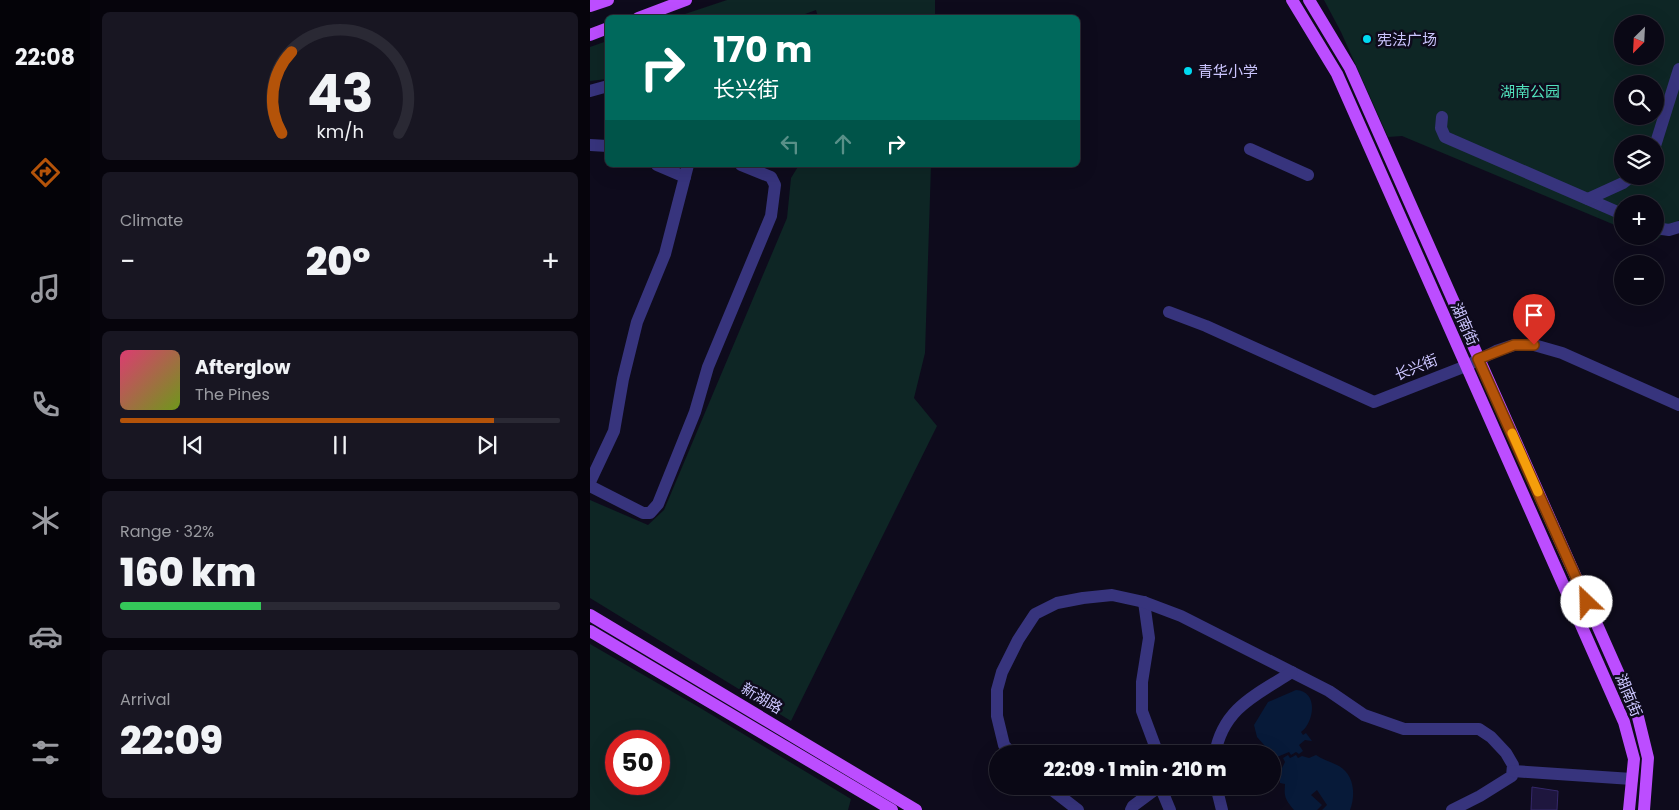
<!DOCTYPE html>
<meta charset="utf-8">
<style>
body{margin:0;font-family:Poppins,"Noto Sans SC",sans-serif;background:#181622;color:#f1f3f6;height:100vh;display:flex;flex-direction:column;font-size:19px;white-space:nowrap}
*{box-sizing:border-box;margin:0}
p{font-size:16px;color:#999aa0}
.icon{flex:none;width:28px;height:28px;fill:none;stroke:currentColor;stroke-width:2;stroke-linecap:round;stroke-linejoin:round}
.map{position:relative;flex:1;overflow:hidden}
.drawer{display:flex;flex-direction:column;gap:12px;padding:12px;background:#06040c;width:500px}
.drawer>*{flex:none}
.guide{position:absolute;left:15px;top:15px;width:475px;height:152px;border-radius:8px;box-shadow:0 5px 20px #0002,0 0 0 1px #2a2934;background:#00695c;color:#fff;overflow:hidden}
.needle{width:32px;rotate:204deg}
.fabs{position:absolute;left:1024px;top:15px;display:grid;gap:10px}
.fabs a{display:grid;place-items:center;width:50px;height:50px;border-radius:50%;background:#0a0815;box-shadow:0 5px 20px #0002,0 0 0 1px #2a2934;font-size:25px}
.speed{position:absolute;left:15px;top:730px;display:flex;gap:10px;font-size:25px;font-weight:700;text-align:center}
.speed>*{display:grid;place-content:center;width:65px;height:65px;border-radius:50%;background:#0a0815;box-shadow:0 5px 20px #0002,0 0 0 1px #2a2934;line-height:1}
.speed .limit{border:8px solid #d22;background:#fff;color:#111}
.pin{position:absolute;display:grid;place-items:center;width:42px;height:42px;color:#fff;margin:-51px -21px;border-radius:50% 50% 50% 0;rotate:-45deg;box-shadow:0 0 5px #0007}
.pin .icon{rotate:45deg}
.me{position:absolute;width:55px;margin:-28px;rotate:336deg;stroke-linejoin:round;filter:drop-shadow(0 0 4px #0008)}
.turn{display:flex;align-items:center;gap:18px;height:105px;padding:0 25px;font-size:22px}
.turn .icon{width:65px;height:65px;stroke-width:2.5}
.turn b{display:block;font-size:35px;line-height:42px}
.lanes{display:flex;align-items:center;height:48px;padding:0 25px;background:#0003;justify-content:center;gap:25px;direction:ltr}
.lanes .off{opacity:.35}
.big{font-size:38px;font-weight:800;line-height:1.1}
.drawer .widget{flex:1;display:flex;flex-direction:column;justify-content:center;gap:8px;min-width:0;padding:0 18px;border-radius:8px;background:#181622}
.drawer .dial{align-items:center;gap:0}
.dial svg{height:130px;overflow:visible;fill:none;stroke:#2a2934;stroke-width:7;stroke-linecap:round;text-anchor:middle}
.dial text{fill:#f1f3f6;stroke:none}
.song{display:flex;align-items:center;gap:15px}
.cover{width:60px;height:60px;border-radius:8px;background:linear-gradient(135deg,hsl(340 70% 55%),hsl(80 70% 35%))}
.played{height:5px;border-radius:2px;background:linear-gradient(90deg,#b45309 85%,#2a2934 85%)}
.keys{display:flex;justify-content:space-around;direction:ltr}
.heat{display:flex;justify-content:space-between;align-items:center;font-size:28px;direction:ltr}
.charge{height:8px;border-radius:4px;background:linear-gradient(90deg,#34c759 32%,#2a2934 0)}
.trip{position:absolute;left:399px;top:745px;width:292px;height:50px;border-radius:25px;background:#0a0815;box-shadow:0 5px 20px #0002,0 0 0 1px #2a2934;font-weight:800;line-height:50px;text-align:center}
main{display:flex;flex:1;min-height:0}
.menu{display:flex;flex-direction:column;width:90px;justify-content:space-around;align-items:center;background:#040308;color:#999aa0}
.menu .icon{width:35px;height:35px}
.menu .on{color:#b45309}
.menu b{font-size:22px;color:#f1f3f6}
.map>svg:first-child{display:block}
.green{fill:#0e2625;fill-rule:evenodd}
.water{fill:#071a39}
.building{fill:#1e163e;stroke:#35286a}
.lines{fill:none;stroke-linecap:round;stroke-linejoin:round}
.minor{stroke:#37347d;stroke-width:12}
.major{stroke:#bc4dff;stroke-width:12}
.route-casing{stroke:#753606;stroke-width:12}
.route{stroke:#b45309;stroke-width:9}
.slow{stroke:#f59e0b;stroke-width:9}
.poi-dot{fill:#00daf1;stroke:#0e0b1c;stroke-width:2}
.labels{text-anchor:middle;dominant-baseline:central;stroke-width:5;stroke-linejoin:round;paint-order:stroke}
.poi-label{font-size:15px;fill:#ccc6ff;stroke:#0e0b1c;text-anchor:start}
.park-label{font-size:15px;fill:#51e1bc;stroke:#0e0b1c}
.street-label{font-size:15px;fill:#ccc6ff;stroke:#0e0b1c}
</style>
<main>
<nav class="menu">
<b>22:08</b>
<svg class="icon on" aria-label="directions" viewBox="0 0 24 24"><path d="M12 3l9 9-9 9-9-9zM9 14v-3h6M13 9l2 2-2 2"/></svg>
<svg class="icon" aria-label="music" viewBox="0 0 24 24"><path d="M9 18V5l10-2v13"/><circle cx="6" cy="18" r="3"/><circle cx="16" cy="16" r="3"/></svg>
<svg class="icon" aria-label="phone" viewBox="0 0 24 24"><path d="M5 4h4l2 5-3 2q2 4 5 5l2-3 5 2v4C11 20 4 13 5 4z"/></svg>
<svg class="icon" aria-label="climate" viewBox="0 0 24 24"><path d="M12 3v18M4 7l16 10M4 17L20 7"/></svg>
<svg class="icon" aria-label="car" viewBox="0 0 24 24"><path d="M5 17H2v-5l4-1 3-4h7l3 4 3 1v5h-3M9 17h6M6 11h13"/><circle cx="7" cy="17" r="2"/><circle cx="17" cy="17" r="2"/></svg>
<svg class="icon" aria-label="filters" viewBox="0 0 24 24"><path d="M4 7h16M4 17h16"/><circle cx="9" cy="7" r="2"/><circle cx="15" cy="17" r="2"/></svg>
</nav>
<section class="drawer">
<div class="widget dial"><svg viewBox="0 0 100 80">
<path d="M14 69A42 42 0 1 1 86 69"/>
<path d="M14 69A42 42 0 0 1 20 19" stroke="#b45309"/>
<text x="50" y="56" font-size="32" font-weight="700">43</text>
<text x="50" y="72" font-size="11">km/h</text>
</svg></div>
<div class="widget"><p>Climate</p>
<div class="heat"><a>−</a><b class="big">20°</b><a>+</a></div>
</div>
<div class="widget">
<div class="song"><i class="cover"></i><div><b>Afterglow</b><p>The Pines</p></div></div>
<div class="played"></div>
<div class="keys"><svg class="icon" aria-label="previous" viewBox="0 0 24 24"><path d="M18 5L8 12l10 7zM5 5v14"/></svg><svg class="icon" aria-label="pause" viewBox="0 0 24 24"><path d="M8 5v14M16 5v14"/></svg><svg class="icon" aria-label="next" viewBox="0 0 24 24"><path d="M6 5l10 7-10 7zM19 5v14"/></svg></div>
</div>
<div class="widget"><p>Range · 32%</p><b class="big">160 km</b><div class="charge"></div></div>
<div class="widget"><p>Arrival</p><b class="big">22:09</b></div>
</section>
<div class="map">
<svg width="1089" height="810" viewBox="0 0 1089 810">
<rect width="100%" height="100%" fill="#0e0b1c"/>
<g class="green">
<polygon points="137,0 345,0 345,17 228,17 226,10 204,18 86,17"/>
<path d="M 734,0 L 1089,0 L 1089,220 L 1065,241 L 1053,236 L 1065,236 L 1065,204 L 1032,204 L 1032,228 L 812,136 L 798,137 L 751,32 ZM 1032,24 L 1065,24 L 1065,56 L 1032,56 ZM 1032,84 L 1065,84 L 1065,116 L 1032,116 ZM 1032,144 L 1065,144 L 1065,176 L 1032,176 Z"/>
<polygon points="17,41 17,79 0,81 0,47"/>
<polygon points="209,165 341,165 335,353 324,398 347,426 201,721 0,598 0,500 58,525 74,510 197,218 201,178"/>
<path d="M 0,644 L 107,706 L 261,799 L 258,810 L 0,810 ZM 26,741 L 69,741 L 69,784 L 26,784 Z"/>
</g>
<g class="water">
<path d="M 706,690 C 729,691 724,723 711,732 L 713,735 L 716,733 L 722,741 L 715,740 L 709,745 L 713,751 L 709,754 L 706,752 L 701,755 L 699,752 L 687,757 L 685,754 L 683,755 L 667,737 L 664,725 L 678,702 Z"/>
<path d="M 698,755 L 700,758 L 706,755 L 708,758 L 712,756 L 719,758 L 726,755 C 733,760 742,762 749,766 C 764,775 766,794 760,810 L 732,810 L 737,805 L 727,790 L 721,795 L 732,805 L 727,810 L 704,810 C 695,799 694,797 695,784 L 690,783 L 690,772 L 695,762 L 693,758 Z"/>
</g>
<polygon class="building" points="942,787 968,791 967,810 941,810"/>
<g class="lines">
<g class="minor">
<polyline points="0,91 18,86"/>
<polyline points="852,117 851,128 855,137 1032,214"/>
<polyline points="0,145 18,146"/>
<polyline points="1065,146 1089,69"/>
<polyline points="660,149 718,175"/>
<polyline points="67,165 95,177"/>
<polyline points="998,199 1033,183 1042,176"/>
<polyline points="1065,228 1079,230 1089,227"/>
<polyline points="579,312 616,326 784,402 876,366 906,351 924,345 944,345 972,353 1089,405"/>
<polyline points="0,482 24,431 33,379 47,322 75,254 98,165"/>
<polyline points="0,486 53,513 60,513 68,504 105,412 118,367 181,216 185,185 181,177 151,165"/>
<polyline points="554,602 559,638 552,682 552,711 568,754"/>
<polyline points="422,754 414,745 407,716 407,690 412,672 428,640 445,614 467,603 493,598 522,595 554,602 591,616 739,691 774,715 814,729 889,729 901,737 916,753 923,765 922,776 890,796 862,810"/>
<path d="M 625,754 C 633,708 666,695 702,672"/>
<polyline points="923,771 1042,779"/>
<polyline points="457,786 488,810"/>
<polyline points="570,786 580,810"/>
<polyline points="626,786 632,810"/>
<polyline points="541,810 543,806 570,786"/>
</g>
<g class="major">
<polyline points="702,0 747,74 1034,722 1044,759 1039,810"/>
<polyline points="719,0 760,68 1048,717 1058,758 1054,810"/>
<polyline points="0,6 18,0"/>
<polyline points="48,18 96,0"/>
<polyline points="0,35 18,28"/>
<polyline points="0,615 326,810"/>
<polyline points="0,631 302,810"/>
</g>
</g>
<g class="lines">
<g class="route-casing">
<polyline id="route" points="944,345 924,345 888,359 997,602"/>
</g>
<use href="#route" class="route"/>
<polyline class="slow" points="922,433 948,492"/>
</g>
<g class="poi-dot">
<circle cx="777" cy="39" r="5"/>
<circle cx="598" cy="71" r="5"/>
</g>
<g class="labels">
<g class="poi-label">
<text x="787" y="39">宪法广场</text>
<text x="608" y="71">青华小学</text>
</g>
<g class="park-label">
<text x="940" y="91">湖南公园</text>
</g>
<g class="street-label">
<text transform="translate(875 324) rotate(66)">湖南街</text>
<text transform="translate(826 367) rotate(-22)">长兴街</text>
<text transform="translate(1039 695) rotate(67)">湖南街</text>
<text transform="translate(172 698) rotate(31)">新湖路</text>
</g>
</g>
</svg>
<div class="fabs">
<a><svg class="needle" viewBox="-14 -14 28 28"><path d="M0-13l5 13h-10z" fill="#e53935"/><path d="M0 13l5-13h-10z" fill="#999aa0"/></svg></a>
<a><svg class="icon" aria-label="search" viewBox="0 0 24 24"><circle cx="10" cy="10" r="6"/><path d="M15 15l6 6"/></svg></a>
<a><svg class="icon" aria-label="layers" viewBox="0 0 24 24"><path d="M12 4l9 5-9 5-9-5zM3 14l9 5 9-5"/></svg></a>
<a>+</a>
<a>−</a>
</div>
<div class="speed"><div class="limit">50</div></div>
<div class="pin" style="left:944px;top:345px;background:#d93025"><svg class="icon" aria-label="arrive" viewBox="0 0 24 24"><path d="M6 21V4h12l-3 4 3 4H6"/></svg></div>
<svg class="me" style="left:997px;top:602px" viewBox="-20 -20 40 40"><circle r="19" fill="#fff"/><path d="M0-13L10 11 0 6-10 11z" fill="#b45309"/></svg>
<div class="trip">22:09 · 1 min · 210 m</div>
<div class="guide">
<div class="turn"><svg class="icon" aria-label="right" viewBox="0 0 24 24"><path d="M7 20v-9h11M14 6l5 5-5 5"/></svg><div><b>170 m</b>长兴街</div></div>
<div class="lanes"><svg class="icon off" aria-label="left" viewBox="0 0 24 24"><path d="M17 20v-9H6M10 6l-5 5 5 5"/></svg><svg class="icon off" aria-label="ahead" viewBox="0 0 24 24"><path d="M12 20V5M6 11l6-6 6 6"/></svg><svg class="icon" aria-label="right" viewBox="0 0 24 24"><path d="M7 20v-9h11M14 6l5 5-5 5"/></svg></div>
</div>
</div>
</main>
